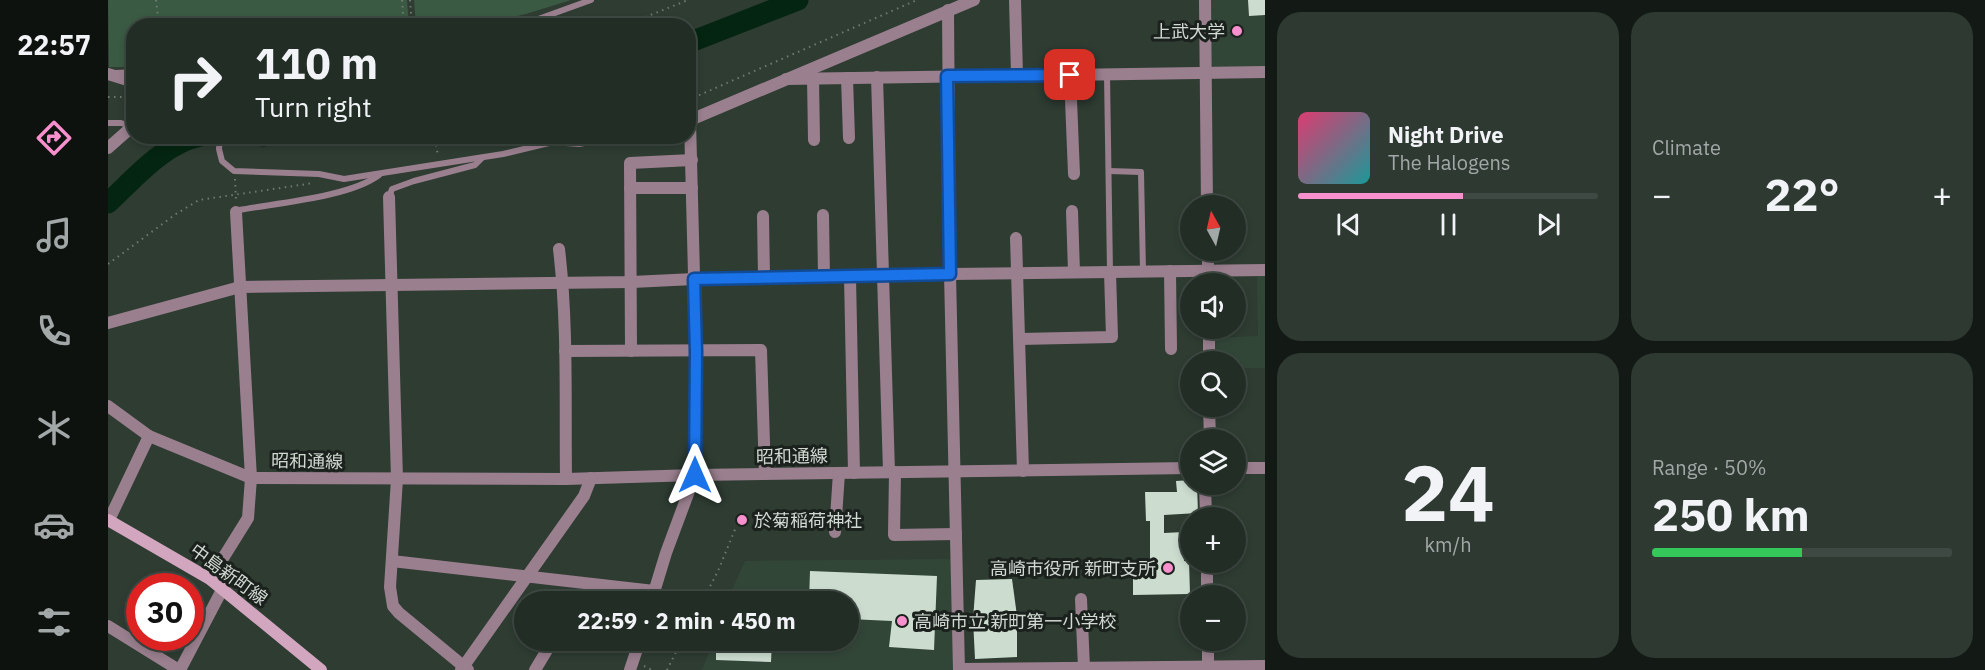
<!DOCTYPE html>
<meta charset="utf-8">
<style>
body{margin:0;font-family:"IBM Plex Sans","Noto Sans JP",sans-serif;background:#2e3932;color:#f1f3f6;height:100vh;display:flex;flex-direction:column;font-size:22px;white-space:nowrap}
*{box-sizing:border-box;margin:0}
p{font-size:20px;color:#a2a8a7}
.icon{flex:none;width:33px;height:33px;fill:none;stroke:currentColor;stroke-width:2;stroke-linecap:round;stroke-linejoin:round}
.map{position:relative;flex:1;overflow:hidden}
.drawer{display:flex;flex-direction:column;gap:12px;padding:12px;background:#131915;width:720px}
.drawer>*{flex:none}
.top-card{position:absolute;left:18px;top:18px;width:570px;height:126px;border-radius:24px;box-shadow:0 3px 9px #0003,0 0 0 2px #3f4943;background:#222d26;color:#f1f3f6;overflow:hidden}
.needle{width:39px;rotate:352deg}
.controls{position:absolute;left:1072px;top:195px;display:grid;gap:12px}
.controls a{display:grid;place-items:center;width:66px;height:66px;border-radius:50%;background:#222d26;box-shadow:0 3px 9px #0003,0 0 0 2px #3f4943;font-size:30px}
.speed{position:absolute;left:18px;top:573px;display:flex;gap:12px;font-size:30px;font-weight:700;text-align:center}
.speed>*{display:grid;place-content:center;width:78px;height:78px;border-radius:50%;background:#222d26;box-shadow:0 3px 9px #0003,0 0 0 2px #3f4943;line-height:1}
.speed .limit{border:9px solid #d22;background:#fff;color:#111}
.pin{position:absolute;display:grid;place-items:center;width:51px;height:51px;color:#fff;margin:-26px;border-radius:12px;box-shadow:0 3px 9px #0006}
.me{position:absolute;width:66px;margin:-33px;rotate:0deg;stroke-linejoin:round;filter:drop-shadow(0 0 4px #0008)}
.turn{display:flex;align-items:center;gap:21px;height:126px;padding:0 30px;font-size:27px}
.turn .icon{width:78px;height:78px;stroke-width:2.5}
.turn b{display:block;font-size:42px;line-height:51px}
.big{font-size:45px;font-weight:700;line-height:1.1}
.drawer .widget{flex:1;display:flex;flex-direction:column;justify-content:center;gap:9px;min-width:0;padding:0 21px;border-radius:24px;background:#2e3932}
.drawer .dial{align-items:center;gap:0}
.dial b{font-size:78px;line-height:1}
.song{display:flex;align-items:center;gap:18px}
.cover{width:72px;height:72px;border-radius:9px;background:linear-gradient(135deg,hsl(340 70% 55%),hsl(180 70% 35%))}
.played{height:6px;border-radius:3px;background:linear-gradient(90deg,#f790cd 55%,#3f4943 55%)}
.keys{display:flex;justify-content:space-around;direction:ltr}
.heat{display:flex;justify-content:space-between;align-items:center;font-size:33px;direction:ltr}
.charge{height:9px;border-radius:4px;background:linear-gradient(90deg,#34c759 50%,#3f4943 0)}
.drawer .tiles{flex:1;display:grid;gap:12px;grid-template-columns:repeat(2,1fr)}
.trip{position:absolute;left:406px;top:591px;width:345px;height:60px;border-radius:30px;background:#222d26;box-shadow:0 3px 9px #0003,0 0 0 2px #3f4943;font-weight:700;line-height:60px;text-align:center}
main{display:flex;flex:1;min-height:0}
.tabs{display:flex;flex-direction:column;width:108px;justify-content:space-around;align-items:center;background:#0e120f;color:#a2a8a7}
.tabs .icon{width:42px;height:42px}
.tabs .on{color:#f790cd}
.tabs b{font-size:27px;color:#f1f3f6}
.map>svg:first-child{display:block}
.built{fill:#324638}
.pitch{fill:#3a5a43}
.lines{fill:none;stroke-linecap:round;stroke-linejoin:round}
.river{stroke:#042511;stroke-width:21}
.building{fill:#ccddd0}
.path{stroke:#6f7b72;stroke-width:2;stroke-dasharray:1.5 4.5;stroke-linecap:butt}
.service{stroke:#9a7f8e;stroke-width:6}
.minor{stroke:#9a7f8e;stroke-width:12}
.secondary{stroke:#d2a6be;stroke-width:12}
.route-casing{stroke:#114b97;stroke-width:15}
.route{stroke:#1a73e8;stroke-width:10}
.poi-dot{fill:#f790cd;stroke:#1b211c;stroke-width:2}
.labels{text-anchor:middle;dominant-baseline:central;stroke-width:6;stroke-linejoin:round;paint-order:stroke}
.poi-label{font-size:18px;fill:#d0d9d2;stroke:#1b211c;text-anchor:end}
.street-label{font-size:18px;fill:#d0d9d2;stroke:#1b211c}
</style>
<main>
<nav class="tabs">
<b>22:57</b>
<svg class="icon on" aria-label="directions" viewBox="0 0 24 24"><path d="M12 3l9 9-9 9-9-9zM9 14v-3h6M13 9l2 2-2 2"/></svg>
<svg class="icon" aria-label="music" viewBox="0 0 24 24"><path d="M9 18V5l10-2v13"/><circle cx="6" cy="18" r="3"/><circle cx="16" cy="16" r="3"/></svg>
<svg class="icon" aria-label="phone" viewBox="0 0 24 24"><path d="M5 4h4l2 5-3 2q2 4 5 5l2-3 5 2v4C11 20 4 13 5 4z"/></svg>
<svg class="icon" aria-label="climate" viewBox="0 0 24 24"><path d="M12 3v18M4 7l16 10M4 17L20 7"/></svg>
<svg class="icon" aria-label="car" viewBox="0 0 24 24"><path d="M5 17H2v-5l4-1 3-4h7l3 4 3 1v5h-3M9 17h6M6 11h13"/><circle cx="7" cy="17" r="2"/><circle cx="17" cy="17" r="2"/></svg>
<svg class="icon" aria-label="filters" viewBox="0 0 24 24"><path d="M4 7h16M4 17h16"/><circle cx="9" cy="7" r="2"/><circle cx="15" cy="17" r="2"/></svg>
</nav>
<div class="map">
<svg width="1157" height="670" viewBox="0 0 1157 670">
<rect width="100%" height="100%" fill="#2e3c32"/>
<g class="built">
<polygon points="1101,0 1157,0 1157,69 1109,70 1101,62"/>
<polygon points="1149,275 1157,275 1157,368 1128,368 1128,362 1106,361 1106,338 1150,336"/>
<polygon points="846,559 847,670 594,670 605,641 741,640 741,602 619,601 637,561"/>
</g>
<g class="pitch">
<polygon points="0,0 299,0 301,25 26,26 25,67 1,67"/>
<polygon points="306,0 463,0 418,14 368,25 308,26"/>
</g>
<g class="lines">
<g class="river">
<polyline points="580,43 690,0"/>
<polyline points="155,136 156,136"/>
<path d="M 0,203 C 27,178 56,143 93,136"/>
</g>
</g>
<g class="building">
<polygon points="1140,0 1157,0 1157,15 1141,16"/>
<polygon points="1083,480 1083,484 1089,484 1090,513 1056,515 1056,533 1076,532 1076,561 1081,561 1082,594 1025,595 1025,575 1039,574 1039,561 1042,561 1042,521 1038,521 1037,492 1069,492 1068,481"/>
<polygon points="702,571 829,576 826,650 781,647 784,621 741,619 741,602 701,602"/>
<polygon points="904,579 909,616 909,657 867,659 865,619 868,580"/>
<polygon points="608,640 664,640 663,662 608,660"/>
</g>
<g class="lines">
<g class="path">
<polyline points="48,0 51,26"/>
<polyline points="294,0 296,26"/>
<polyline points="302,0 304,26"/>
<polyline points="515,26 580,0"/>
<polyline points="0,97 26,97"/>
<polyline points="580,100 809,0"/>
<polyline points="391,136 393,145"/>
<polyline points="328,145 330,156"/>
<polyline points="127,179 128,200"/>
<polyline points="0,264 68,214 91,200 206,183"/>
<polyline points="594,602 610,571 628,527"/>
<polyline points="536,666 544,670"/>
<polyline points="559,670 574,640"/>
</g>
<g class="service">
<polyline points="411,26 483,0"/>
<polyline points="8,73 26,72"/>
<polyline points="999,75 1002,272"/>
<polyline points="0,123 13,123 23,126"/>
<polyline points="112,136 111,149 114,161 126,171 211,174 236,179 395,154 445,142 471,144 514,136"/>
<polyline points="1001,171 1033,172 1035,271"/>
<polyline points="281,197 284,189 306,181 367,165 374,158"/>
<path d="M 128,212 L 131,210 C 169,203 242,197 271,175"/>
</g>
<g class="minor">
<polyline points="907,0 909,75"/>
<polyline points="1097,0 1099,206"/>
<polyline points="840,10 842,274 851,670"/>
<polyline points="0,74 26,82"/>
<polyline points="962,75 966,174"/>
<polyline points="769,77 781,472"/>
<polyline points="705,78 706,140"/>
<polyline points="739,78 741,138"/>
<polyline points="678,79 1157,72"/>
<polyline points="580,121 866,0"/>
<polyline points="0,148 26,125"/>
<polyline points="522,188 584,188"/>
<polyline points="281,197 289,479 282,587 285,606 291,613 360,670"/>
<polyline points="964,211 966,272"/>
<polyline points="715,215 716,277"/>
<polyline points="655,216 656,278"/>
<polyline points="908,238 915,471"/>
<path d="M 451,249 C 460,325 457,402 458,479"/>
<polyline points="1100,250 1100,284"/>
<polyline points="1062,271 1063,349"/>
<polyline points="742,277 746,473"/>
<polyline points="0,323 132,287 524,282 586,279 842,274 1157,270"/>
<polyline points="1101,328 1101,362"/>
<polyline points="912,339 1004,337 1002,272"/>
<polyline points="457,351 653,350 657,474"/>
<polyline points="523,351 522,163 584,160"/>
<polyline points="0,406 41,436 143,478 458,479 587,475 1083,468"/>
<polyline points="1101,406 1102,440"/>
<polyline points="1128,468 1157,468"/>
<polyline points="787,472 786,535 848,534"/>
<polyline points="1097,484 1098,518"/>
<polyline points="1,520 41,436"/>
<polyline points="727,532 731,473"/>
<polyline points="284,561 546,591"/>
<polyline points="1099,562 1099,596"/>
<polyline points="102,579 140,518 143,478 128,212"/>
<polyline points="973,599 976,668"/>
<polyline points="543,602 558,553 587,475 588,352 582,121"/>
<polyline points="0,626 71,670"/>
<polyline points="1100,640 1100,670"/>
<polyline points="851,669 1157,666"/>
<polyline points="72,670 115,588"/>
<polyline points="353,670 476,496 483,478"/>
<polyline points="427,670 439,650"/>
<polyline points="522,670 532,640"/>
</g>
<polyline class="secondary" points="0,520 102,579 213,670"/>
</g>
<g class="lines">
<g class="route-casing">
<polyline id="route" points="587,475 588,352 586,279 842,274 839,76 962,75"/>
</g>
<use href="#route" class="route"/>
</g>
<g class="poi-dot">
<circle cx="1129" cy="31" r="6"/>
<circle cx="634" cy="520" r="6"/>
<circle cx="1060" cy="568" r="6"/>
<circle cx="794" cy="621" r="6"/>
</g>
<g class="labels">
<g class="poi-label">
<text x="1117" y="31">上武大学</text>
<text x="646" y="520" text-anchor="start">於菊稲荷神社</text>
<text x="1048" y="568">高崎市役所 新町支所</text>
<text x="806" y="621" text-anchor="start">高崎市立 新町第一小学校</text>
</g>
<g class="street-label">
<text transform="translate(684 456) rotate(-1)">昭和通線</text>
<text transform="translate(199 461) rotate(1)">昭和通線</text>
<text transform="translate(121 574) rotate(36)">中島新町線</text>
</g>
</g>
</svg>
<div class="controls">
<a><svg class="needle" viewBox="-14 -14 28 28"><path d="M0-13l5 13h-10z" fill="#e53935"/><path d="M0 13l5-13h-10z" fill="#a2a8a7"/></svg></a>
<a><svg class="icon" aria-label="sound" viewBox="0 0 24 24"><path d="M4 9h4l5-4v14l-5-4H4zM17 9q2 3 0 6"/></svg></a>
<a><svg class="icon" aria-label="search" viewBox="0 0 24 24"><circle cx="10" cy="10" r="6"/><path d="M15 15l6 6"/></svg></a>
<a><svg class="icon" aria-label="layers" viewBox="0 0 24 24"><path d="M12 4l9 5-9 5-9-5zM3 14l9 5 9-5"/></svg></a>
<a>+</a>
<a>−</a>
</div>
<div class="speed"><div class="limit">30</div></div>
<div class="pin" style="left:962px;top:75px;background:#d93025"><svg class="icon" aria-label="arrive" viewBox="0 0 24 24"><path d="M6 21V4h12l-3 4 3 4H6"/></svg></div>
<svg class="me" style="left:587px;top:475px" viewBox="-20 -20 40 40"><path d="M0-17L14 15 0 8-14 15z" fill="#1a73e8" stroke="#fff" stroke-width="4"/></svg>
<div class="trip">22:59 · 2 min · 450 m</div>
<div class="top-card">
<div class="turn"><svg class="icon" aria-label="right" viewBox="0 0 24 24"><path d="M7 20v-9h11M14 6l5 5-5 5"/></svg><div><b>110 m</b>Turn right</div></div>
</div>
</div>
<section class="drawer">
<div class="tiles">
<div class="widget">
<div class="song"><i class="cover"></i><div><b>Night Drive</b><p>The Halogens</p></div></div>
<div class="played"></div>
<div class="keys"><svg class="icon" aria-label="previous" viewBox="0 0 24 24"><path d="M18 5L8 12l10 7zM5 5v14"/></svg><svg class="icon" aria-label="pause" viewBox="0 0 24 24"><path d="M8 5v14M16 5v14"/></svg><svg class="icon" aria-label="next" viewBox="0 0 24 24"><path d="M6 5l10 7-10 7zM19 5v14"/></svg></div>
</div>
<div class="widget"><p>Climate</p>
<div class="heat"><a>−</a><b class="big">22°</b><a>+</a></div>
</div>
<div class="widget dial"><b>24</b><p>km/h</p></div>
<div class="widget"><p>Range · 50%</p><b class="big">250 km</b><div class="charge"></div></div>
</div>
</section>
</main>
